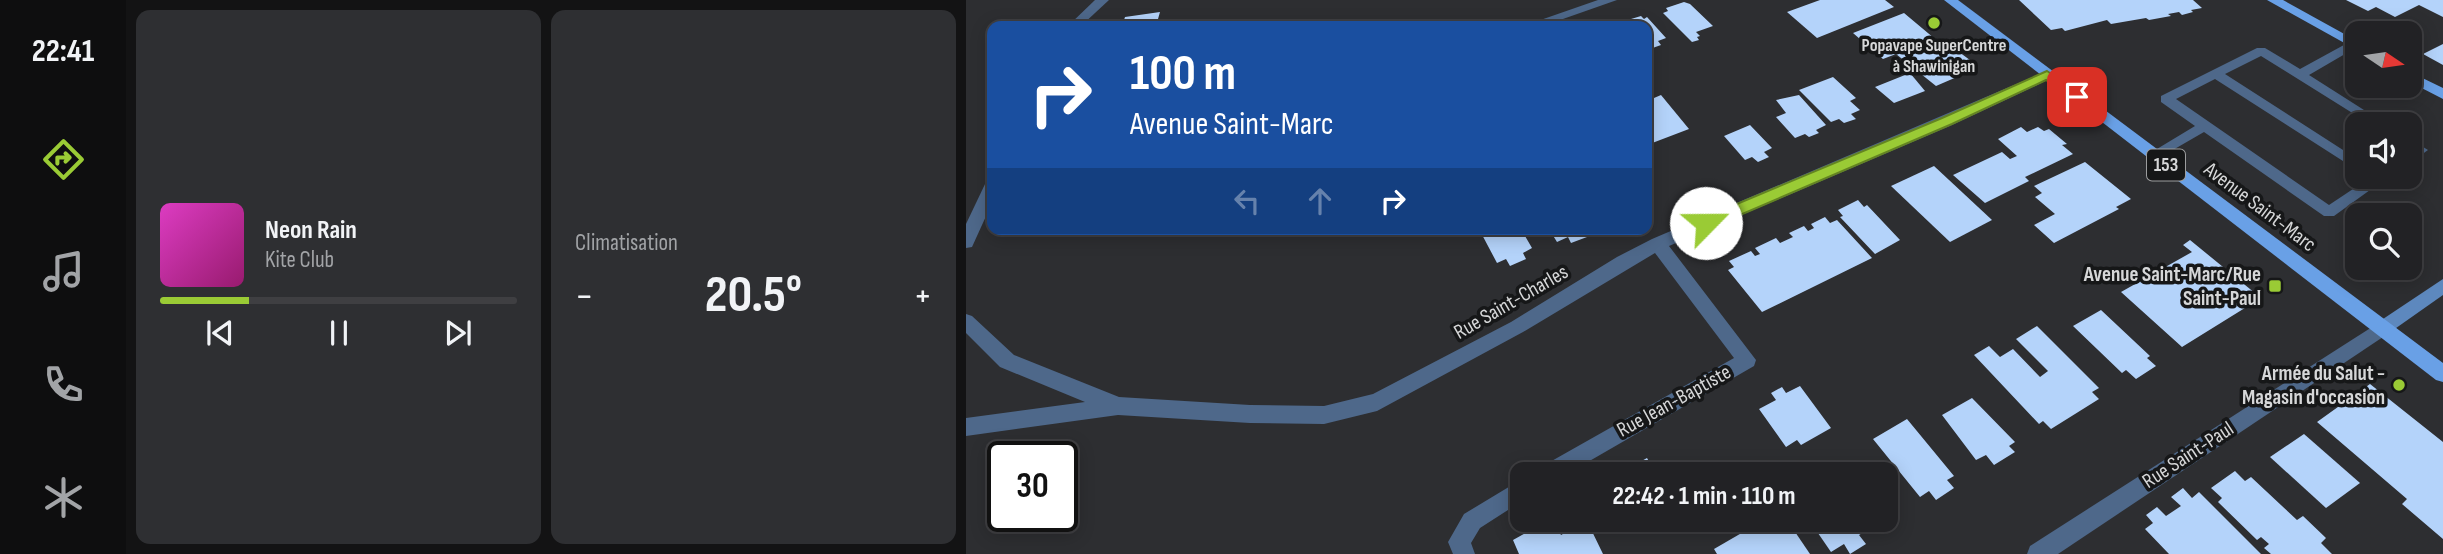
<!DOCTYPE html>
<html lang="fr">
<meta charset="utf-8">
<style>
body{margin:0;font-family:"Sofia Sans Condensed",sans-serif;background:#2e2f32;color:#f1f3f6;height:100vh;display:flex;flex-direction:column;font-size:26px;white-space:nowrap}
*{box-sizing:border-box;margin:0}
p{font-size:23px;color:#a2a4a7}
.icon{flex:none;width:38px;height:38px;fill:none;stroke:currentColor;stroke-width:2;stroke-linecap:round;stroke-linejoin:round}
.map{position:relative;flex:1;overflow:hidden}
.side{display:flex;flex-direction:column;gap:10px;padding:10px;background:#131314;width:840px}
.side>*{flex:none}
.banner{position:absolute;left:21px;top:21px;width:665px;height:214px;border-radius:14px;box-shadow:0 4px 18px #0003,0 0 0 2px #3f3f42;background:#1a4fa0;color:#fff;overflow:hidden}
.needle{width:46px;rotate:103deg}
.controls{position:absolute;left:1379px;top:21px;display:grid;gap:14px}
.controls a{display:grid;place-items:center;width:77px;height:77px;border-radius:14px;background:#222225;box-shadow:0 4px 18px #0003,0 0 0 2px #3f3f42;font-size:35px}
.speed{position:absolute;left:21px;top:441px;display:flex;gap:14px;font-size:35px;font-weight:700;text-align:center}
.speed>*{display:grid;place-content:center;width:91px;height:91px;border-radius:50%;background:#222225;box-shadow:0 4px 18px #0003,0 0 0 2px #3f3f42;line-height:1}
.speed .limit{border:4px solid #111;border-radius:10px;background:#fff;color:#111}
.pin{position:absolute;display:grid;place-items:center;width:60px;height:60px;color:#fff;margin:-30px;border-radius:14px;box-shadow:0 4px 10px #0006}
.me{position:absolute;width:77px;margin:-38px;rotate:67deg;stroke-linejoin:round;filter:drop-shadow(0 0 5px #0008)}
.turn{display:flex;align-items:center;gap:24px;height:147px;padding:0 28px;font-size:32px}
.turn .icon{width:91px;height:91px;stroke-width:2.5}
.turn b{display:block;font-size:49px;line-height:60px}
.lanes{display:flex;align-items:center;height:66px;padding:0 28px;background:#0003;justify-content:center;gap:35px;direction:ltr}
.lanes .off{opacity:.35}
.big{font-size:52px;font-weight:700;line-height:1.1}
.side .card{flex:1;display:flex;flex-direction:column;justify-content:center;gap:10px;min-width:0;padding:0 24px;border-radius:14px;background:#2e2f32}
.song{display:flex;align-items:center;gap:21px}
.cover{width:84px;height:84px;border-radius:10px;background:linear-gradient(135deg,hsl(310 70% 55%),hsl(320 70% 35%))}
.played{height:7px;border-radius:4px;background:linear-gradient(90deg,#9acb35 25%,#3f3f42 25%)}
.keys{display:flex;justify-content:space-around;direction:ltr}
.heat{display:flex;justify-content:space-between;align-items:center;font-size:38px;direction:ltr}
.side .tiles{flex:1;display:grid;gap:10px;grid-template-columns:repeat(2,1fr)}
.trip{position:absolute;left:544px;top:462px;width:388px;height:70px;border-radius:14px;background:#222225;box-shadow:0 4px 18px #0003,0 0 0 2px #3f3f42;font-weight:700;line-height:70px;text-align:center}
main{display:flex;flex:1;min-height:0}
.tab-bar{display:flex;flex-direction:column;width:126px;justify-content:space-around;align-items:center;background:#0e0e0f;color:#a2a4a7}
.tab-bar .icon{width:49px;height:49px}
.tab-bar .on{color:#9acb35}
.tab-bar b{font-size:32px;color:#f1f3f6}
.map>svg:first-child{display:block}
.building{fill:#b4d3fa}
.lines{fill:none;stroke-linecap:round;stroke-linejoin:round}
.lane{fill:#4e688a;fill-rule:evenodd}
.street{fill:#4e688a;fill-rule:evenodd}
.secondary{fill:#5d88be;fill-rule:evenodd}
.primary{fill:#69a0e6;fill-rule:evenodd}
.route{fill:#9acb35;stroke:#648422;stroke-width:2}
.poi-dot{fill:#9acb35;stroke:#161718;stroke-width:2.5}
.labels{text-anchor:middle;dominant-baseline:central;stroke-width:7;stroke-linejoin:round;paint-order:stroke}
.far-poi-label{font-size:18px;font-weight:bold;fill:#d6d7d8;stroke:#161718}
.shield{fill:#161718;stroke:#9c9d9e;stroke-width:2}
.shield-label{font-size:19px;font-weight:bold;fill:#d6d7d8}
.street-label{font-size:21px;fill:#d6d7d8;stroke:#161718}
.poi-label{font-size:21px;font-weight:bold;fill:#d6d7d8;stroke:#161718;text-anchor:end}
</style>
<main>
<nav class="tab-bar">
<b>22:41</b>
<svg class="icon on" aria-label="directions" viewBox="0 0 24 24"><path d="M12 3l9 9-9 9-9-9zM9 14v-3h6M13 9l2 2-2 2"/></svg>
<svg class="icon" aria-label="music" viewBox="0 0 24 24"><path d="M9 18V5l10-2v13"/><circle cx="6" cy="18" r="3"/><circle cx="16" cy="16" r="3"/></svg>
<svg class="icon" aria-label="phone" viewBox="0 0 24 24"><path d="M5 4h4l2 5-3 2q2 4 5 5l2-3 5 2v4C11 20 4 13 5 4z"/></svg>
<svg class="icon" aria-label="climate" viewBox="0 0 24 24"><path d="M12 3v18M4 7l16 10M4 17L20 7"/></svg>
</nav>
<section class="side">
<div class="tiles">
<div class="card">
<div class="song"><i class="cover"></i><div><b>Neon Rain</b><p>Kite Club</p></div></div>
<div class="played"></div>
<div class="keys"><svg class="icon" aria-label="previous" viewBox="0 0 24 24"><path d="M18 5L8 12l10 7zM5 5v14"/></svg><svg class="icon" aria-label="pause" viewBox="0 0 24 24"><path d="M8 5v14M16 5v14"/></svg><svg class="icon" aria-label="next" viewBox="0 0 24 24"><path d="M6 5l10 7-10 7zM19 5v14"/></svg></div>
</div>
<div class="card"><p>Climatisation</p>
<div class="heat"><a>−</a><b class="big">20.5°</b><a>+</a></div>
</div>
</div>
</section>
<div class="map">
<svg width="1477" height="554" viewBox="0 0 1477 554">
<rect width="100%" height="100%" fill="#2d2e31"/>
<g class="building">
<polygon points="854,0 919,0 928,7 851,38 821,12"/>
<polygon points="1053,0 1227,0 1236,8 1225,10 1227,12 1216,15 1213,12 1202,14 1205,16 1183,20 1180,18 1145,24 1141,20 1099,31 1096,28 1085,30"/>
<polygon points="1380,0 1477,0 1477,17 1453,5 1429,17 1410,7 1402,11"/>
<polygon points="718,2 724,4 747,26 730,32 734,36 731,37 733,40 726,42 697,13 702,11 700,8"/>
<polygon points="194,12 190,26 156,26 159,17"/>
<polygon points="938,13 987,54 993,52 1008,63 1002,66 1007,70 970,86 930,54 917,59 887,33"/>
<polygon points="675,16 678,19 681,17 700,38 692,41 695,45 681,50 681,26 659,26 655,22"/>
<polygon points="1477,44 1477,65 1457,54"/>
<polygon points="944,73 959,91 928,103 909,87"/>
<polygon points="867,77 890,98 884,101 894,110 885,114 890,119 878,123 873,119 865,122 833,90"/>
<polygon points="695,95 723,129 681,145 681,101"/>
<polygon points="833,95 860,125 850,130 853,133 843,137 839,134 829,138 810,117 820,113 810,100"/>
<polygon points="784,125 806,148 798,152 803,157 792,162 786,157 779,160 758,136"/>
<polygon points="1055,127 1061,132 1072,127 1078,131 1083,129 1101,144 1096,145 1107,154 1059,177 1063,181 1019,203 987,175 1036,152 1044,159 1051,156 1032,139"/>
<polygon points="1119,162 1165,199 1150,207 1153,209 1088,243 1068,225 1089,214 1069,197 1076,193 1068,186"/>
<polygon points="968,166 1026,220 984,242 925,186"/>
<polygon points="892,200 898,207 901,205 934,240 909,254 874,217 877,216 872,210"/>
<polygon points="859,217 864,223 871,220 906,258 796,312 762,270 768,267 763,261 785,251 789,256 794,254 789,248 810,238 814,243 827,237 823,233 838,226 842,231 848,228 845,224"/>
<polygon points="513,229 555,229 566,248 557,253 560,259 544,266 540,259 531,263"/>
<polygon points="583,229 621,229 617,231 621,237 605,243 602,237 591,242"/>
<polygon points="1224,240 1295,298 1216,347 1155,292 1226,252 1217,245"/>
<polygon points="1135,310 1184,356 1181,358 1190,366 1170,379 1160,370 1156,373 1107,326"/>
<polygon points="1071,326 1133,388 1126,392 1133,399 1085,429 1077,421 1073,424 1008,355 1023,346 1034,357 1047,349 1074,377 1082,371 1050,339"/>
<polygon points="1404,384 1477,442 1477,539 1436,504 1441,499 1351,422"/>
<polygon points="834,386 865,428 835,445 831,440 820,447 793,409 810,400 805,393 816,387 820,393"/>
<polygon points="1006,398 1049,442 1043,446 1049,452 1028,465 1020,455 1010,460 976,415"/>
<polygon points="941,419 988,476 981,480 988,488 970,500 963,491 954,497 907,439"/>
<polygon points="1338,434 1394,483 1360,508 1304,457"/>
<polygon points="681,458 686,467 696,462 703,474 664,474 661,469"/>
<polygon points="1269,471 1279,481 1285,477 1331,520 1337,516 1360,538 1355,543 1366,554 1305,554 1298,548 1303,544 1295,537 1291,540 1252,502 1256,498 1245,488"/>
<polygon points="1217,488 1226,498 1233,492 1295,554 1203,554 1179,529 1187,523 1180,515 1191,507 1200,516 1215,506 1205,497"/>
<polygon points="583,520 587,520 595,535 621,521 637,554 553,554 547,540"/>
<polygon points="674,520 702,520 680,531"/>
<polygon points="798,520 821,520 844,554 751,554 748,549"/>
<polygon points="843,520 899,520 905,528 893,535 900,544 884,554 878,544 865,552"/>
</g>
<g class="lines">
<g class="lane">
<polygon points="1387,40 1391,41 1391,47 1343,75 1420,124 1404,124 1295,56 1259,74 1391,159 1391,170 1249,79 1210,99 1363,205 1405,177 1422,177 1368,216 1358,216 1238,132 1193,158 1183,158 1181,155 1229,126 1195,102 1195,96 1291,48 1299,48 1334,69"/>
<polygon points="1444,139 1462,150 1444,163"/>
</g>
<g class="street">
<polygon points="129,0 143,0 115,26 102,26"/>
<polygon points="632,0 651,0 577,26 557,26"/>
<polygon points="1081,71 1088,75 1086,78 986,125 703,246 790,360 788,366 601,474 572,474 575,467 768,358 689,253 557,332 411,411 358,424 284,423 152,415 0,436 0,418 119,402 34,367 0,333 0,314 6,316 48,355 153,397 284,405 358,406 407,394 545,322 651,257 686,239"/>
<polygon points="26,180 26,203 6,247 0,248 0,224 20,182"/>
<polygon points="1417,320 1423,323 1426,328 1423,333 1092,554 1061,554 1064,546"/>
<polygon points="556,479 556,501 514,528 505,543 509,554 487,554 482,542 498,514"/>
</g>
<polygon class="secondary" points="1477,279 1477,295 1423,333 1417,336 1411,333 1408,328 1411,323"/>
<g class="primary">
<polygon points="978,0 992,0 1477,363 1477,382 1470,380"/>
<polygon points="1301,0 1317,0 1391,41 1391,50"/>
<polygon points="1444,72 1477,88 1477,99 1444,82"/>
</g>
</g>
<polygon class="route" points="1081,71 1115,94 1115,100 1106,100 1080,80 986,124 746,227 740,229 733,223 735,219 976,118"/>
<g class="poi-dot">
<circle cx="968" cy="23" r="7"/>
<rect x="1302" y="279" width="14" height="14" rx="3.5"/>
<circle cx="1433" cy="385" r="7"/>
</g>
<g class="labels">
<g class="far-poi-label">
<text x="968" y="45">Popavape SuperCentre<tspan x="968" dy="21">à Shawinigan</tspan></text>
</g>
<rect class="shield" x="1181" y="149.5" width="38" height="31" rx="5"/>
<g class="shield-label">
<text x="1200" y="165">153</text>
</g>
<g class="street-label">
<text transform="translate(1294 207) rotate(37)">Avenue Saint-Marc</text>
<text transform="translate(545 302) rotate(-30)">Rue Saint-Charles</text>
<text transform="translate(708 401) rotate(-29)">Rue Jean-Baptiste</text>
<text transform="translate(1222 455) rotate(-33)">Rue Saint-Paul</text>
</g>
<g class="poi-label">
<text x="1295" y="274">Avenue Saint-Marc/Rue<tspan x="1295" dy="24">Saint-Paul</tspan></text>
<text x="1419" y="373">Armée du Salut -<tspan x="1419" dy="24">Magasin d'occasion</tspan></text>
</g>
</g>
</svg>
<div class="controls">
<a><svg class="needle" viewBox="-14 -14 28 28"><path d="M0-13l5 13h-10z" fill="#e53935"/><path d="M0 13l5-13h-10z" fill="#a2a4a7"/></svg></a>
<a><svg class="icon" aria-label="sound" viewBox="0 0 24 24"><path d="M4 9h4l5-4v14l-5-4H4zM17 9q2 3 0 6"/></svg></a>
<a><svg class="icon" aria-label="search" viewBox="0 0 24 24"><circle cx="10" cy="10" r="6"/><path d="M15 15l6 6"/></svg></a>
</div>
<div class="speed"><div class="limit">30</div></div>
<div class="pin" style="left:1111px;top:97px;background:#d93025"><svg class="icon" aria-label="arrive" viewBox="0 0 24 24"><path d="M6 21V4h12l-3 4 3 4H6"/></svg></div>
<svg class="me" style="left:740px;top:223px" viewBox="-20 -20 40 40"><circle r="19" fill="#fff"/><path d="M0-13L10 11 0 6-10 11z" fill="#9acb35"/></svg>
<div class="trip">22:42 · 1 min · 110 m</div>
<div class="banner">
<div class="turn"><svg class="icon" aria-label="right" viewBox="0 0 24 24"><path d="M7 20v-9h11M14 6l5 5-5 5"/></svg><div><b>100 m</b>Avenue Saint-Marc</div></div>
<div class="lanes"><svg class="icon off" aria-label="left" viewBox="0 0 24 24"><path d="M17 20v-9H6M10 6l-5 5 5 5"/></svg><svg class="icon off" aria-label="ahead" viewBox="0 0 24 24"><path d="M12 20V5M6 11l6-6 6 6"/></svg><svg class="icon" aria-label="right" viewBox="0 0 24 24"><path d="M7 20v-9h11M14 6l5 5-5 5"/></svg></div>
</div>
</div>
</main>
